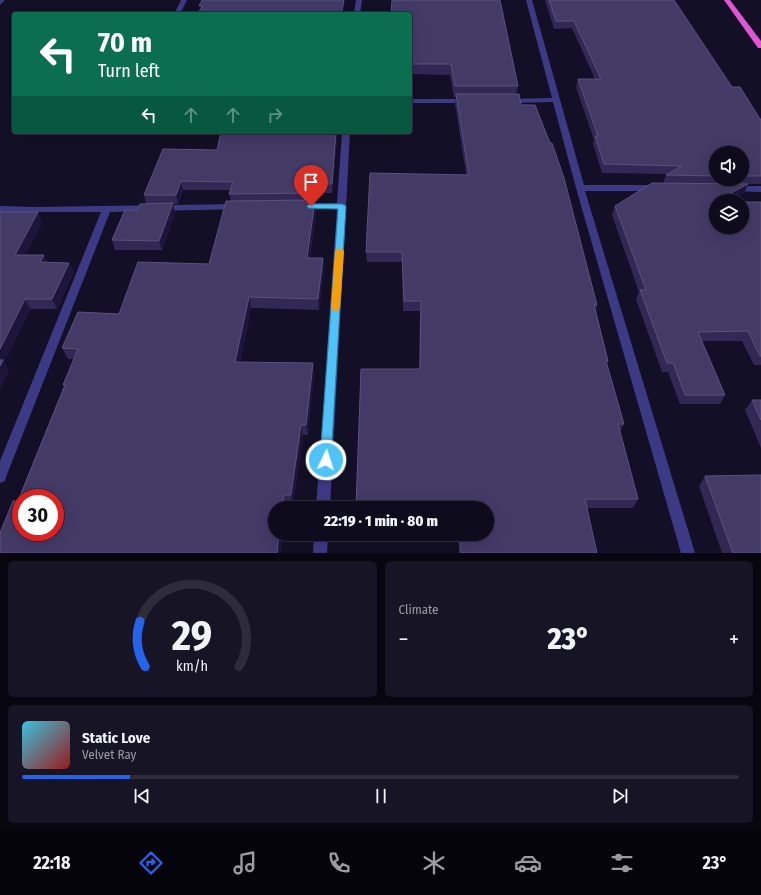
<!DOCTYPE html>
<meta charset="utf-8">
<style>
body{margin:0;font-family:"Fira Sans Condensed",sans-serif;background:#171425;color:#f1f3f6;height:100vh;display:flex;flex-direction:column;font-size:15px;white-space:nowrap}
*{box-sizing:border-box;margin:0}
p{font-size:13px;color:#9b9ba3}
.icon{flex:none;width:22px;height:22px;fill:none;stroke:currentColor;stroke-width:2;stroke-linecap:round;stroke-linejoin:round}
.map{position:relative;height:553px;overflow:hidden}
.details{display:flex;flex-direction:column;gap:8px;padding:8px;background:#08060f;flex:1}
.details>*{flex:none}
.hud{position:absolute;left:12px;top:12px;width:400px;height:122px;border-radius:4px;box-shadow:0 4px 16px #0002,0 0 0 1px #2e2b3b;background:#0b6e4f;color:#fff;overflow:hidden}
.tools{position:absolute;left:709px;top:146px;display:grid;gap:8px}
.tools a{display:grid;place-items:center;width:40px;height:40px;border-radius:50%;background:#0e0b1c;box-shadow:0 4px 16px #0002,0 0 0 1px #2e2b3b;font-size:20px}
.speed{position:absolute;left:12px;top:489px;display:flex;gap:8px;font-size:20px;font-weight:700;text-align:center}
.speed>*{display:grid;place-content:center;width:52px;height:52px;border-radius:50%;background:#0e0b1c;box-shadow:0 4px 16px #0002,0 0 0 1px #2e2b3b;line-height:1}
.speed .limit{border:6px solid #d22;background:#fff;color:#111}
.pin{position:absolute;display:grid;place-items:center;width:34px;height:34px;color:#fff;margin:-41px -17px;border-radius:50% 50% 50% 0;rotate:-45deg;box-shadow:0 0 4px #0007}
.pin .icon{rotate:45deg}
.me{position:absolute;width:44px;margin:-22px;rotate:4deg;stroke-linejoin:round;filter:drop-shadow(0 0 3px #0008)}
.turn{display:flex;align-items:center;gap:14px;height:84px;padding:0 20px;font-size:18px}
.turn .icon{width:52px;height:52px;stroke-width:2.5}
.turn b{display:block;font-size:28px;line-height:34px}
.lanes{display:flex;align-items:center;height:38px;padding:0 20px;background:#0003;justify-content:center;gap:20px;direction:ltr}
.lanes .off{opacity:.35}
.big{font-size:30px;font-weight:800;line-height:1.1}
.details .tile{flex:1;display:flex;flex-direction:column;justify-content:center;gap:6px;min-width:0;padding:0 14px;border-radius:6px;background:#171425}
.details .dial{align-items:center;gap:0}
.dial svg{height:104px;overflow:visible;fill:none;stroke:#2e2b3b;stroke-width:7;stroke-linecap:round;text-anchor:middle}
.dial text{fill:#f1f3f6;stroke:none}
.song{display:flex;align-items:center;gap:12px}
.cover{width:48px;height:48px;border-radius:6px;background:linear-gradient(135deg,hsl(190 70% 55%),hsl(0 70% 35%))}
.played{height:4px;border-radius:2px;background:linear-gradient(90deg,#2563eb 15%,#2e2b3b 15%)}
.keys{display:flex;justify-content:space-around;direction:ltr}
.heat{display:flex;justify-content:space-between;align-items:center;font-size:22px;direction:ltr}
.details .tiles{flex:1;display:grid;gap:8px;grid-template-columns:1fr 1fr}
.tile:last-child{grid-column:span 2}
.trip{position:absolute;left:268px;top:501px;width:226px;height:40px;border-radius:20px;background:#0e0b1c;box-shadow:0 4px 16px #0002,0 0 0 1px #2e2b3b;font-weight:800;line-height:40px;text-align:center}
.tab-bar{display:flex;height:64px;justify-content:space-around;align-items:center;background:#06040b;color:#9b9ba3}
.tab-bar .icon{width:28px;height:28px}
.tab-bar .on{color:#2563eb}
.tab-bar b{font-size:18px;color:#f1f3f6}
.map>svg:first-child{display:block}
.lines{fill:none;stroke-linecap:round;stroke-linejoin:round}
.minor{fill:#3d3a85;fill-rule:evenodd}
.trunk{fill:#e055d1;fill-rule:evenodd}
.wall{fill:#312854;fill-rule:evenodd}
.shaded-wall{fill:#1d163a}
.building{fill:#433a66;stroke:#5a527e;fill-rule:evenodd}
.route{fill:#4fc3f7;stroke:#337fa1}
.slow{fill:#f59e0b}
</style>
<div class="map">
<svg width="761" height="553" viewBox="0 0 761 553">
<rect width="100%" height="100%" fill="#130f26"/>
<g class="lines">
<g class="minor">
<polygon points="0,0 5,0 0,5"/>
<polygon points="181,0 187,0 180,14 174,14"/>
<polygon points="356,0 362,0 360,14 354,14"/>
<polygon points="526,0 532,0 584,185 656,185 660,188 656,191 585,191 695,553 681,553 576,188 553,102 508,103 504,101 508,99 552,98"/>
<polygon points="410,99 468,99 472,101 468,103 410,103"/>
<polygon points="342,132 350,132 330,508 316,508 337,209 302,210 297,207 302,204 337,203"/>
<polygon points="732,186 761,186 761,192 729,191 728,189"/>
<polygon points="238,204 243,207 241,209 110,212 6,477 5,481 0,483 0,461 101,212 0,212 0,206 35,207"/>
<polygon points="314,534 328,534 327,553 313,553"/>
</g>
<polygon class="trunk" points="724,0 730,0 761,41 761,48 758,48"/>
</g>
<g class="wall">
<polygon points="392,0 518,86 516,94 521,105 597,305 596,310 608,361 607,364 624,424 620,432 638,499 633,508 587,508 597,553 459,553 458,534 487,534 487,508 356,508 361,369 419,369 420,311 403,311 402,262 367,262 366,252 466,174 455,104 456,97 454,97 450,75 410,74 410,14"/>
<path d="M 545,0 L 674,0 L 732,87 L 760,119 L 761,119 L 761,184 L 748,184 L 744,193 L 730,201 L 716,201 L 761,202 L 761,365 L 754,365 L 742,341 L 702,341 L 725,395 L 720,404 L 680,404 L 668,372 L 662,372 L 636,299 L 639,292 L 612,215 L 615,206 L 663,183 L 666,175 L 668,174 L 602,173 L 593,144 L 594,140 L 576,87 L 578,79 L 595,79 L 572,28 L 554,29 ZM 716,153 L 742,153 L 742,179 L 716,179 Z"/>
<polygon points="336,132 337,138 332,193 318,193 317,202 315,202 316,211 310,258 323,258 324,269 319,310 251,308 240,362 314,374 308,435 303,435 293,505 286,505 275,534 283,534 280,553 0,553 18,501 64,386 63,385 74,359 68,359 62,348 119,314 209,264 231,201 229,194 230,190 183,190 178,204 173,204 175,213 162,250 115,250 112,240 146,204 144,195 217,150"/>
<polygon points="0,212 42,222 25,255 44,255 47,262 69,263 74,272 57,309 30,309 4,362 9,370 0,389"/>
<polygon points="752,400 761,400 761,448 745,410"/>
<polygon points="705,476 761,553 722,553 699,486"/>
</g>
<g class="shaded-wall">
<polygon points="344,0 344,7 343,14 341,14"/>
<polygon points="336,132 337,138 332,193 332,184"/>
<polygon points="181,181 183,190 178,204 176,195"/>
<polygon points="318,184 318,193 317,202 317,193"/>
<polygon points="748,184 744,193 730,201 717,201"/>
<polygon points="315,200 316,211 308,268 307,258"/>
<polygon points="173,203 175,213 162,250 159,241"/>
<polygon points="38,212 42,222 20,265 15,255"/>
<polygon points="44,255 48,265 40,262"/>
<polygon points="323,258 324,269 319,310 318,299"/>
<polygon points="69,263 74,272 57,309 52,299"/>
<polygon points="249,297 251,308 238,372 235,362"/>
<polygon points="25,299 30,309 4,362 9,370 0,389 0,349"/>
<polygon points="313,363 314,374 308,435 306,425"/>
<polygon points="301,425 303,435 293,505 291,495"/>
<polygon points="284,495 286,505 286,508 283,508"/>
<polygon points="279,534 283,534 280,553 277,553"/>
</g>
<g class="building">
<polygon points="202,0 344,0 341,14 198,14 202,6 199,6"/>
<polygon points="392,0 500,0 518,86 455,86 451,64 410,64 410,14 391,14"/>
<polygon points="549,0 674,0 732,87 740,87 760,119 761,119 761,176 742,176 742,153 716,153 716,176 666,175 682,166 604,164 595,136 598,136 578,79 601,79 574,21 556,21"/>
<polygon points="456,94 519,94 521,105 535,105 550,143 552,143 564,178 597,305 594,305 608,361 606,361 624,424 618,424 638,499 585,499 597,553 461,553 460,534 487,534 487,508 411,508 356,507 361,369 420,369 421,301 404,301 402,252 366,252 370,173 469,175"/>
<polygon points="221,132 336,132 332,184 318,184 317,193 229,194 233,182 181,181 176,195 144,195 163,149 217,150"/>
<polygon points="652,183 748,184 716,201 716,227 742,227 742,202 761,202 761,356 760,356 748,331 698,332 725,395 685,395 673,363 667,363 640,290 646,290 615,206"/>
<path d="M 315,200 L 307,258 L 323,258 L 318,299 L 249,297 L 235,362 L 313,363 L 306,425 L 301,425 L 291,495 L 284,495 L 283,508 L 275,508 L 275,534 L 279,534 L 277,553 L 0,553 L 0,533 L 13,501 L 18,501 L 65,385 L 63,385 L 78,349 L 62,348 L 78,312 L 119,314 L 138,262 L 209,264 L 226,201 ZM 21,498 L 55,498 L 55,532 L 21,532 Z"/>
<polygon points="173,203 159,241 112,240 125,210 137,210 140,204"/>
<polygon points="0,212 38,212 15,255 44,255 40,262 69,263 52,299 25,299 0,349"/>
<polygon points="0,360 3,360 0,366"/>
<polygon points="752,400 761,400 761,420"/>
<polygon points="761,475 761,553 733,553 705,476"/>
</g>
<polygon class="route" points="311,204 342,204 346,206 331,460 330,464 326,465 322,464 320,460 338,209 308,208 307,206 308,205"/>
<polygon class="slow" points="339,248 344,251 340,308 336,312 331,308 335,251"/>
</svg>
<div class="tools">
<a><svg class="icon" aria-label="sound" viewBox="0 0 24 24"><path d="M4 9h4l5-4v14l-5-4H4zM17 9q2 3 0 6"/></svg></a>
<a><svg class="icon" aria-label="layers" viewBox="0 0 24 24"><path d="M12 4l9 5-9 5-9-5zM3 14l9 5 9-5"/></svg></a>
</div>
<div class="speed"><div class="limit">30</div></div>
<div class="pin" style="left:311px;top:206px;background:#d93025"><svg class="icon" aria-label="arrive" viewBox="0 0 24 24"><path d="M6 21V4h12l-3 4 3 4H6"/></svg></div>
<svg class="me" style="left:326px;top:460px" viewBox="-20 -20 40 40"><circle r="17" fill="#4fc3f7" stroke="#fff" stroke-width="3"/><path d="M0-11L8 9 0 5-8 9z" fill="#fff"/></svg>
<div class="trip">22:19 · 1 min · 80 m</div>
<div class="hud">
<div class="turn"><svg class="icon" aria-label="left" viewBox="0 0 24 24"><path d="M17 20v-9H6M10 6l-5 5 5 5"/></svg><div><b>70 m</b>Turn left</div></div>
<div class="lanes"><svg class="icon" aria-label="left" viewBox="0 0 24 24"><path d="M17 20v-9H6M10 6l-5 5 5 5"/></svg><svg class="icon off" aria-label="ahead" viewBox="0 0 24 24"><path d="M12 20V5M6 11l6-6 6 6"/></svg><svg class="icon off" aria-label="ahead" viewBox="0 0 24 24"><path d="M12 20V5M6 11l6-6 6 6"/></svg><svg class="icon off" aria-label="right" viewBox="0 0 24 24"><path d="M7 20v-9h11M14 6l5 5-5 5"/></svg></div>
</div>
</div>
<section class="details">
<div class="tiles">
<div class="tile dial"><svg viewBox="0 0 100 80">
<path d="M14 69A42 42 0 1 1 86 69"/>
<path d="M14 69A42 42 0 0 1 10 34" stroke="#2563eb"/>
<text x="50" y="56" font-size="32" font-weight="700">29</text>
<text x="50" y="72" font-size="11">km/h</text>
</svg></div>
<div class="tile"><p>Climate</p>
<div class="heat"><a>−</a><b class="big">23°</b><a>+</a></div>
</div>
<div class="tile">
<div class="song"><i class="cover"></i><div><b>Static Love</b><p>Velvet Ray</p></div></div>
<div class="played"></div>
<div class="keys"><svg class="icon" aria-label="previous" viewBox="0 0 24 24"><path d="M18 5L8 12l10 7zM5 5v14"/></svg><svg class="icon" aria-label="pause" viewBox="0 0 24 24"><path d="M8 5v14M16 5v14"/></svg><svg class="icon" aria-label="next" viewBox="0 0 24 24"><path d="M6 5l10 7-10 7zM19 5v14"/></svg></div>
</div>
</div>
</section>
<nav class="tab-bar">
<b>22:18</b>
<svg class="icon on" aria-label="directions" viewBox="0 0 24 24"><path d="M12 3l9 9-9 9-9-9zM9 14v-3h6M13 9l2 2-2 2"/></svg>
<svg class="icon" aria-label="music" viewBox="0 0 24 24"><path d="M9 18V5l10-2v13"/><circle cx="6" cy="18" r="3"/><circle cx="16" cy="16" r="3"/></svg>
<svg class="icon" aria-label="phone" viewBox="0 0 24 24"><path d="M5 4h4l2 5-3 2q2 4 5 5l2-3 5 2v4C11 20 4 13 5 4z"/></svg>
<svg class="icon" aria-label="climate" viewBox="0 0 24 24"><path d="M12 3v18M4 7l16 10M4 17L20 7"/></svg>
<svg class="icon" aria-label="car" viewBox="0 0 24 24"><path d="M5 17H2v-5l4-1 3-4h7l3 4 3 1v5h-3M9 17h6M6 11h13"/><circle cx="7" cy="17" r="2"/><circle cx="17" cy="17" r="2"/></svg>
<svg class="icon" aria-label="filters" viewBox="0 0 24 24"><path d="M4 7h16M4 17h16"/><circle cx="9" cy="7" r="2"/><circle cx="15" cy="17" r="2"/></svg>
<b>23°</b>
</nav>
